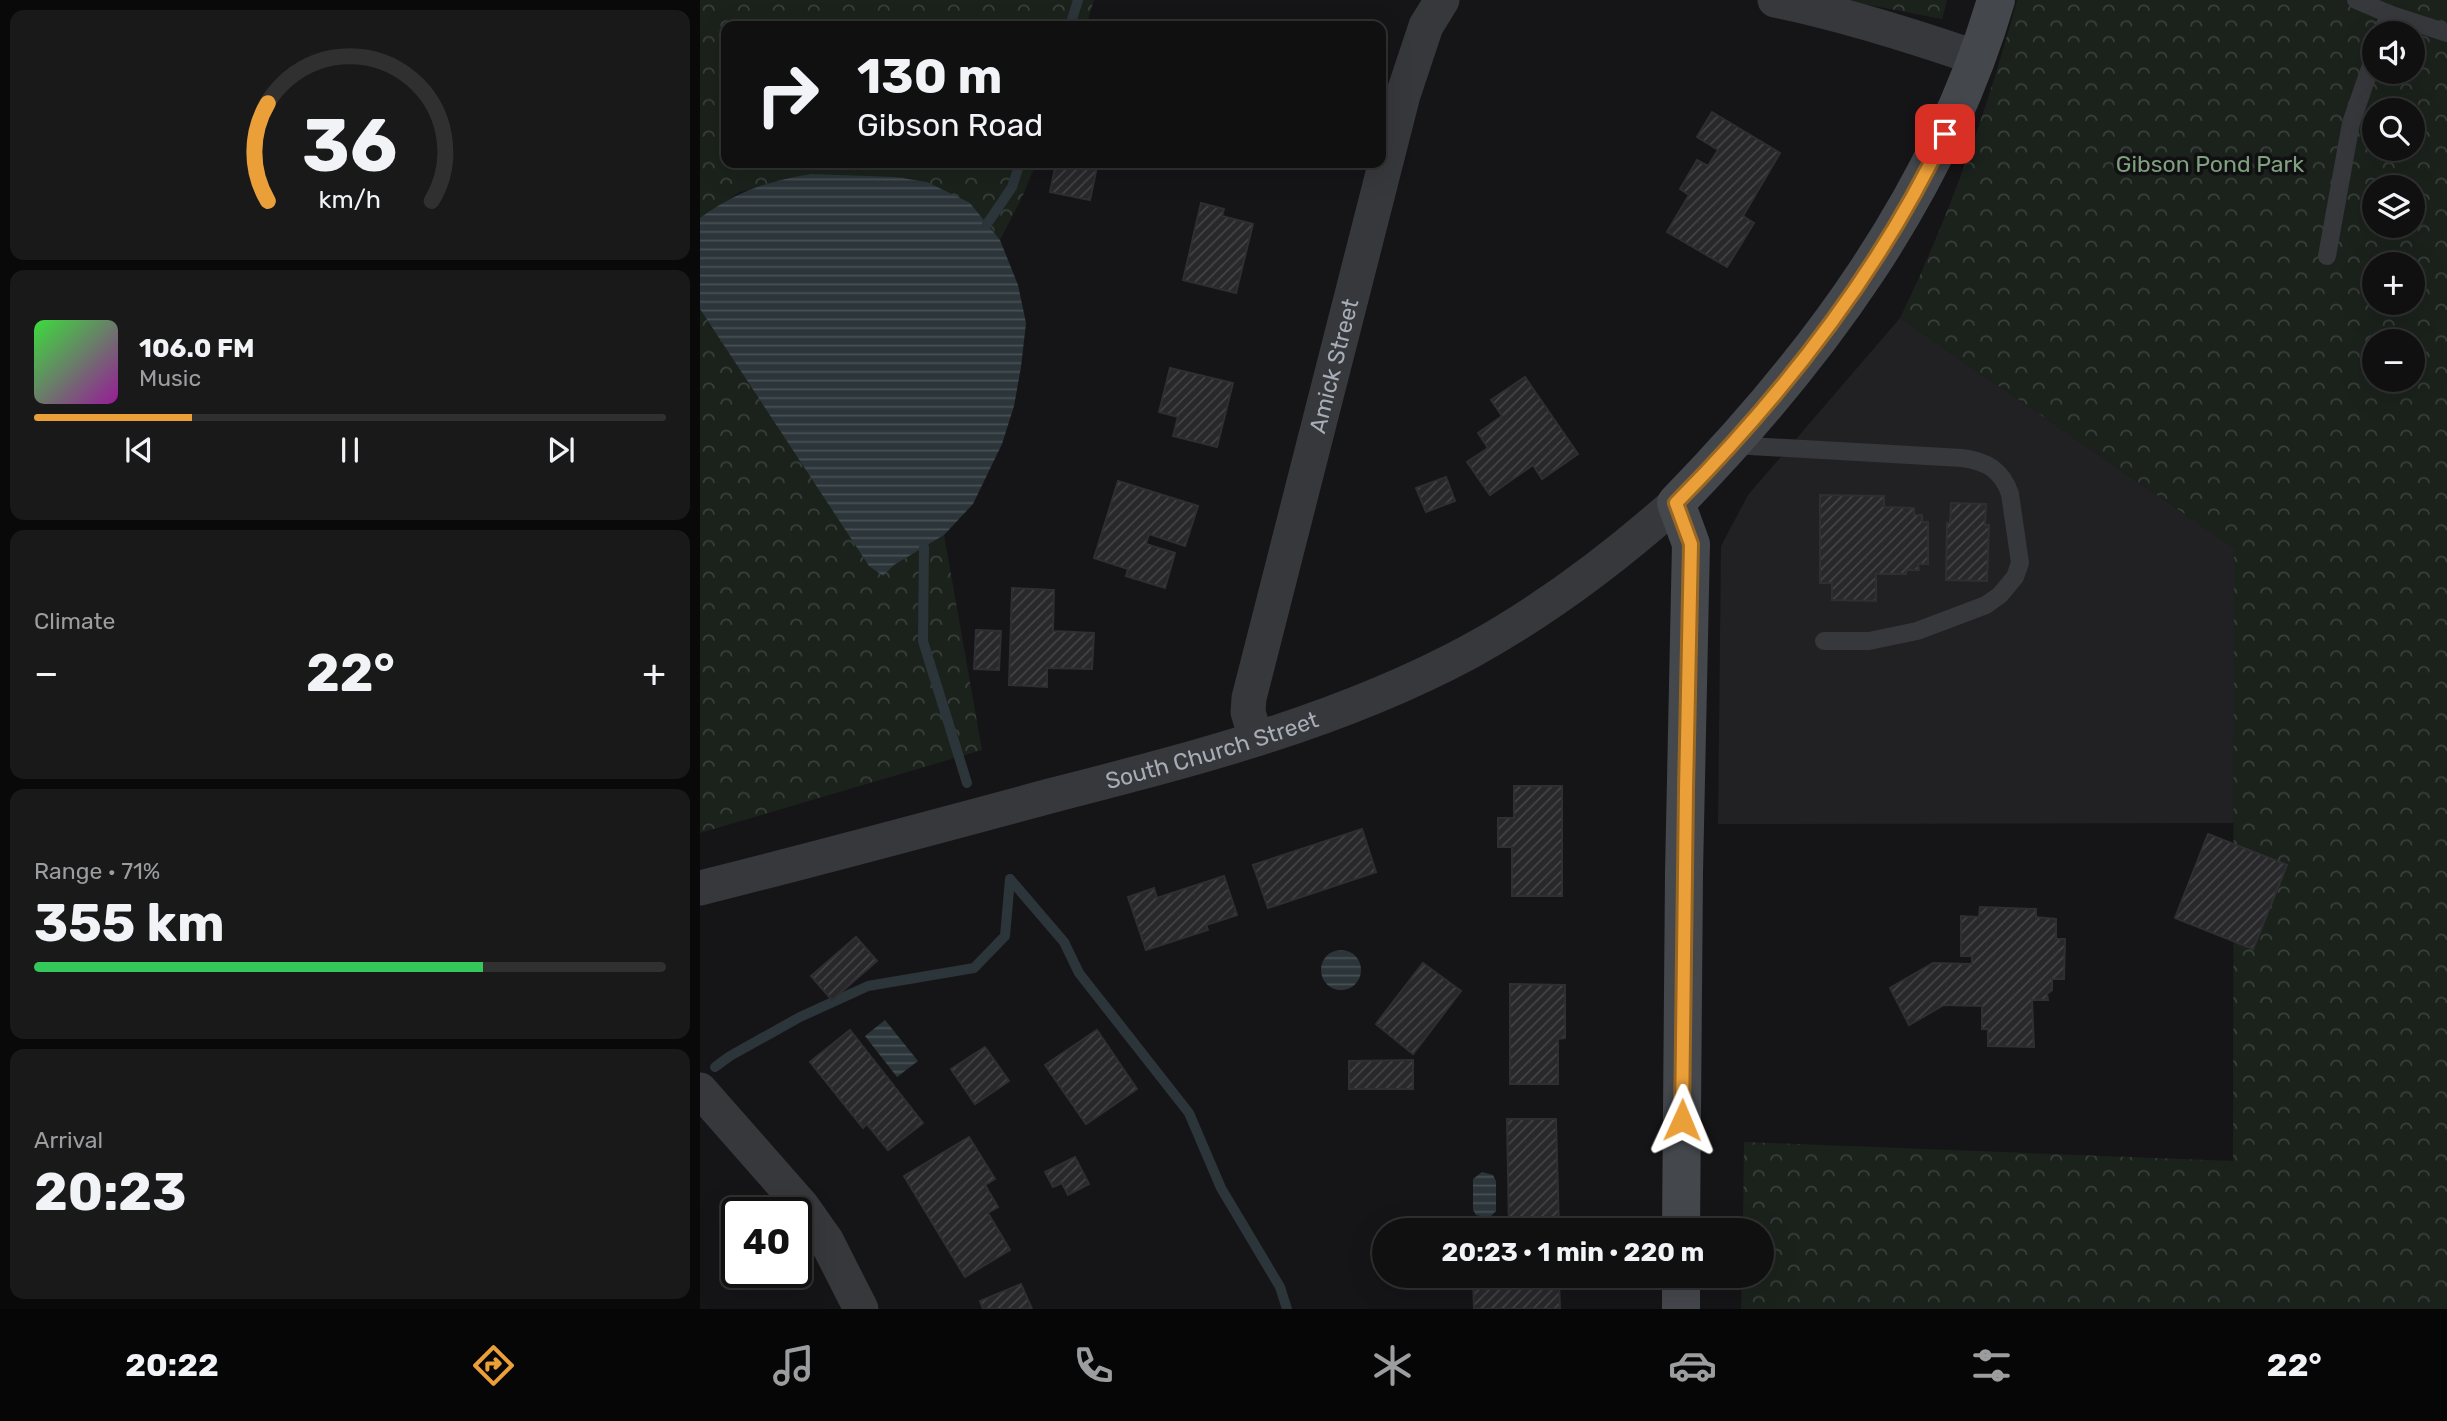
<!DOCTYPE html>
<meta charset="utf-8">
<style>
body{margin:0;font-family:Rubik,sans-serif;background:#19191a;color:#f1f3f6;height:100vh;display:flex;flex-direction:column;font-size:26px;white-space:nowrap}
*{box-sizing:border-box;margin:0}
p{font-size:23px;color:#9c9d9f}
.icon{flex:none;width:38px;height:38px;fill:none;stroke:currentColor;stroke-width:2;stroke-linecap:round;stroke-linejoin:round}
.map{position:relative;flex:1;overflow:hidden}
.sheet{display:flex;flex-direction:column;gap:10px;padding:10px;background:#090909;width:700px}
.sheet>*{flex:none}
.hud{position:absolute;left:21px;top:21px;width:665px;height:147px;border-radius:14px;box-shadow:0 7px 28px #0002,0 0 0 2px #303031;background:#101011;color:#f1f3f6;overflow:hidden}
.controls{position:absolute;left:1662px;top:21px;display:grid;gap:14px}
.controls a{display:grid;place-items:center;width:63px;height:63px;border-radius:50%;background:#101011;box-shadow:0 7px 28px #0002,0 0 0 2px #303031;font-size:35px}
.speed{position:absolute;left:21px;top:1197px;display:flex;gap:14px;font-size:35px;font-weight:700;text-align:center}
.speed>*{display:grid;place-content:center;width:91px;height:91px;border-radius:50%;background:#101011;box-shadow:0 7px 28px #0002,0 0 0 2px #303031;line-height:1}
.speed .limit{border:4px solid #111;border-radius:10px;background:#fff;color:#111}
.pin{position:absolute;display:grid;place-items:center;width:60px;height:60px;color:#fff;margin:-30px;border-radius:14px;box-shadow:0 4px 10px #0006}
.me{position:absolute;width:77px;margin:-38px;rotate:1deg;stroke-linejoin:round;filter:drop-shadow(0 0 5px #0008)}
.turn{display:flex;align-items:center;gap:24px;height:147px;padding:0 21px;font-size:32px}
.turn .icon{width:91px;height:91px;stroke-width:2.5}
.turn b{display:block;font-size:49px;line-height:60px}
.big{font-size:52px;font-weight:700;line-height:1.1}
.sheet .tile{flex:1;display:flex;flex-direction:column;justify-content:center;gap:10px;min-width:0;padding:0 24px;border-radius:14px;background:#19191a}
.sheet .dial{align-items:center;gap:0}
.dial svg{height:182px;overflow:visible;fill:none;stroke:#303031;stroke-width:7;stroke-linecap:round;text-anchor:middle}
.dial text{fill:#f1f3f6;stroke:none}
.song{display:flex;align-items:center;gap:21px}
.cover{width:84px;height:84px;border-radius:10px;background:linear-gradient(135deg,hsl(120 70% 55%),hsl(300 70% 35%))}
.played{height:7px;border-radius:4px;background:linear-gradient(90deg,#eb9f38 25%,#303031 25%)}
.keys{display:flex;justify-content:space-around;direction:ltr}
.heat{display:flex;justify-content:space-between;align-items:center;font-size:38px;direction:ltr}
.charge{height:10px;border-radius:5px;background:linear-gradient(90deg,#34c759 71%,#303031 0)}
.trip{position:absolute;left:672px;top:1218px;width:402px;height:70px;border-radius:35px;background:#101011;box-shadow:0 7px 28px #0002,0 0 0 2px #303031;font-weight:700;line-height:70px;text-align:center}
.menu{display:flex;height:112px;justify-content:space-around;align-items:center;background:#060607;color:#9c9d9f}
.menu .icon{width:49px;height:49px}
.menu .selected{color:#eb9f38}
.menu b{font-size:32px;color:#f1f3f6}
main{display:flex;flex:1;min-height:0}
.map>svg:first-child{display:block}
.built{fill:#212124}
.forest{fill:url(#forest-crowns);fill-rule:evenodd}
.water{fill:url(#water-rules)}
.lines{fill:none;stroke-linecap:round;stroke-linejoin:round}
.stream{stroke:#2c353a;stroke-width:10}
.building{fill:url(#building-hatch);stroke:#2f2f33;stroke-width:2}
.lane{stroke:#36383c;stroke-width:18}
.street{stroke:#36383c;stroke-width:35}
.secondary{stroke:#44474c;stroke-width:38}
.route-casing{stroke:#996724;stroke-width:18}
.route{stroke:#eb9f38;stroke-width:12}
.labels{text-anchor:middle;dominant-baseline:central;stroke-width:7;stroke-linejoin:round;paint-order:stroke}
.park-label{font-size:23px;fill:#80a17f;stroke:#101012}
.street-label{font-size:23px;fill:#a7adb6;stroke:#101012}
</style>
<main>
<section class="sheet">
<div class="tile dial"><svg viewBox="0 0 100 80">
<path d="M14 69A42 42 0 1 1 86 69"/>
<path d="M14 69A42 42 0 0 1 14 26" stroke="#eb9f38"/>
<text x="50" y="56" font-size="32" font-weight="700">36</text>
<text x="50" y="72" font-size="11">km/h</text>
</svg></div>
<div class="tile">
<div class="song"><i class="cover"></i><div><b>106.0 FM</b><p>Music</p></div></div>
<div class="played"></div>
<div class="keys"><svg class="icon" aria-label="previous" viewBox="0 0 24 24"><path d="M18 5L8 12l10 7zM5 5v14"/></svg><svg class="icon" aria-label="pause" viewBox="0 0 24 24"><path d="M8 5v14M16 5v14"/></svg><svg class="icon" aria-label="next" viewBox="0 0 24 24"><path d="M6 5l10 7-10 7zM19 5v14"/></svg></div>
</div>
<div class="tile"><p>Climate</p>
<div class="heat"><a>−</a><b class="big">22°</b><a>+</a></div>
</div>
<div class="tile"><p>Range · 71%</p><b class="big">355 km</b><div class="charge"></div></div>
<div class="tile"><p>Arrival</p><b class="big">20:23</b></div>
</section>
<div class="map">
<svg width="1747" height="1309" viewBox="0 0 1747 1309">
<defs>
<pattern id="forest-crowns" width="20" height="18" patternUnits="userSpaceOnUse" patternTransform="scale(1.75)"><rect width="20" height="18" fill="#1b221c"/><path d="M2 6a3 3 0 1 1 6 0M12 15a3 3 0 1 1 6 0" fill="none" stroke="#393f3b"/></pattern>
<pattern id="water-rules" width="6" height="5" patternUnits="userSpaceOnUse" patternTransform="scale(1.75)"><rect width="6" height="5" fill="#2c353a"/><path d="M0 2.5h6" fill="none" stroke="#485054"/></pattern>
<pattern id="building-hatch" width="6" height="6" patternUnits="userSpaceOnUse" patternTransform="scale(1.75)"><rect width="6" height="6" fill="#28282b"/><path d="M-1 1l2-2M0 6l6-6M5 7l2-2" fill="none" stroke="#444448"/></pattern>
</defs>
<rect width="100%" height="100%" fill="#151517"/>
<polygon class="built" points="1200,318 1534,548 1534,823 1018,824 1021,546 1048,495"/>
<g class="forest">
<polygon points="0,0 394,0 386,26 26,26 26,163 336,163 324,193 300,240 270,203 130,176 111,174 40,192 0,218"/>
<polygon points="1143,0 1247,0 1242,19"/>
<path d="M 1317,0 L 1747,0 L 1747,1309 L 1041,1309 L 1042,1276 L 1062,1276 L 1062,1230 L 1043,1230 L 1044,1142 L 1533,1161 L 1534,548 L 1200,318 C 1249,217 1288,109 1317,0 ZM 1675,33 L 1713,33 L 1713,72 L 1675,72 ZM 1675,110 L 1713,110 L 1713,149 L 1675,149 ZM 1675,187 L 1713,187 L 1713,226 L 1675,226 ZM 1675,264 L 1713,264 L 1713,303 L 1675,303 ZM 1675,341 L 1713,341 L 1713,380 L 1675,380 Z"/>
<polygon points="0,309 169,566 183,576 194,565 244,535 282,750 0,833"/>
</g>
<g class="water">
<path d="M 111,174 L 195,177 L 227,182 L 270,203 L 300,240 L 318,285 L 326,323 L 321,367 L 314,406 L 302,444 L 273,504 L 244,535 L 194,565 L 183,576 L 169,566 L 0,309 L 0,218 C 38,191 65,182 111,174 Z"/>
<circle cx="641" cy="970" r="20"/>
<polygon points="185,1020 218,1061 197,1077 165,1036"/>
<polygon points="782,1172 793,1175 796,1181 796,1211 789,1218 776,1215 773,1210 773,1179"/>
</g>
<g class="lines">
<g class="stream">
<polyline points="370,26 378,0"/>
<polyline points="287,224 312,187 320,163"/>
<polyline points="224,547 223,641 267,783"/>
<polyline points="310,879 364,942 379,973 489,1113 521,1188 580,1287 587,1309"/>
<polyline points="15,1067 30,1056 100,1017 168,986 274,968 305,936 310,879"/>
</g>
</g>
<g class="building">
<polygon points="1012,112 1080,153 1043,216 1054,223 1027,267 967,232 989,195 980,189 997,160 1008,166 1018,150 997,137"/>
<polygon points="356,163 376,163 397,167 390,200 350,192"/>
<polygon points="501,203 524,209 522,216 553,224 536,293 483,280"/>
<polygon points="470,368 533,383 517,447 473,436 478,417 459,412"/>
<polygon points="825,377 878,454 842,479 833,465 790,495 767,462 788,448 778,433 802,416 791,400"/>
<polygon points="746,477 755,501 726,512 716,488"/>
<polygon points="418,481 498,506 485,546 449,534 446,544 475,553 465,588 426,576 428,569 394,558"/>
<polygon points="1120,495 1184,496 1184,507 1214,508 1214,515 1222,515 1222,522 1228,522 1228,564 1218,564 1219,570 1206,570 1206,574 1176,574 1176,601 1132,600 1132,583 1120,583"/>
<polygon points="1251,503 1286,504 1285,525 1289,525 1287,581 1246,580 1247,523 1250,523"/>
<polygon points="312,588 354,590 353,631 394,633 392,669 347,668 347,687 309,685"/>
<polygon points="276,630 301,631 299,670 274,669"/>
<polygon points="814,786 862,786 862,896 812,896 812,847 798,847 798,818 814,818"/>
<polygon points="662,829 676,872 568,908 553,865"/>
<polygon points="1508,834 1587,865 1553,949 1475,918"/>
<polygon points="524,876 537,915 506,925 508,930 446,950 428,897 454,888 457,898"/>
<polygon points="1280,907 1336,909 1336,917 1356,919 1356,939 1365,939 1364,979 1352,979 1352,990 1347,994 1348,1000 1332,1000 1334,1047 1288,1046 1288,1029 1282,1029 1282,1006 1244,1005 1209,1025 1190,988 1233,963 1272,964 1272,956 1261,956 1261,916 1279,917"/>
<polygon points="156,937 177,961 132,1000 111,976"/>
<polygon points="723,963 761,991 713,1054 676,1024"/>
<polygon points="810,984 865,985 865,1038 858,1039 858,1084 810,1084"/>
<polygon points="150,1030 223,1123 188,1150 167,1124 163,1128 110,1062"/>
<polygon points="397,1030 437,1089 386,1124 345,1065"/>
<polygon points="285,1047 309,1081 275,1104 251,1069"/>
<polygon points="713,1060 713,1089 649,1089 649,1061"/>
<polygon points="807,1119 856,1119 859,1228 809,1229"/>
<polygon points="269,1137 295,1179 285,1185 298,1207 288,1213 310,1250 265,1277 204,1176"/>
<polygon points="375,1157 389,1184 368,1195 362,1183 353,1187 345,1172"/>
<polygon points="773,1276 821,1276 821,1279 859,1278 860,1309 774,1309"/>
<polygon points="321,1284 332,1309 283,1309 280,1301"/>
</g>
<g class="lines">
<g class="lane">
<polyline points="1656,0 1689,14 1747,33"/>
<polyline points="1682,33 1689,14"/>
<polyline points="1627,256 1651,123 1675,54"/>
<path d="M 1032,445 L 1262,458 C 1286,461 1302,470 1310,494 L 1320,563 L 1315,577 L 1300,595 L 1286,605 L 1217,631 L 1169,641 L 1124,641"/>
</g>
<g class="street">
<path d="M 1075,0 C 1144,14 1210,35 1277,58"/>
<path id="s1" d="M 556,739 L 548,712 L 549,698 L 703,95 L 726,26 L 742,0"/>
<path id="s2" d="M 0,888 C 116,859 231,828 346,797 C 490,760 637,723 769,652 C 844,611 912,560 976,503"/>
<polyline points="0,1090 102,1206 126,1240 161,1309"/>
</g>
<g class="secondary">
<path d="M 981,1230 L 984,873 L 991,544 L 976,503 C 1116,360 1239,194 1296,0"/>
<polyline points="981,1309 981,1276"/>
</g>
</g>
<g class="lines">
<g class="route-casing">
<path id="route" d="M 982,1120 L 986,790 L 991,544 L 976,503 C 1084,394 1179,273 1245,134"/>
</g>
<use href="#route" class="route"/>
</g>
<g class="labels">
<g class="park-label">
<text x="1510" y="164">Gibson Pond Park</text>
</g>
<g class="street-label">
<text stroke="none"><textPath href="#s1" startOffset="385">Amick Street</textPath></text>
<text stroke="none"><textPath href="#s2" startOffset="530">South Church Street</textPath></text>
</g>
</g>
</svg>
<div class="controls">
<a><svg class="icon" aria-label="sound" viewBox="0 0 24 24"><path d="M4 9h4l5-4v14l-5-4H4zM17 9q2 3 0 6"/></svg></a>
<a><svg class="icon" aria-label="search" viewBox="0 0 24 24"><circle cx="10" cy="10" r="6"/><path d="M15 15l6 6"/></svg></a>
<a><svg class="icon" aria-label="layers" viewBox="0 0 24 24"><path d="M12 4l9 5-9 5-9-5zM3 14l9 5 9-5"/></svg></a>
<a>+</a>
<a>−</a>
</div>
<div class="speed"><div class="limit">40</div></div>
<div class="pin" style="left:1245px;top:134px;background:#d93025"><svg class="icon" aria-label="arrive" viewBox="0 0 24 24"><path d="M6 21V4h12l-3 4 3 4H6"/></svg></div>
<svg class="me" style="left:982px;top:1120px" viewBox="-20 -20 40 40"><path d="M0-17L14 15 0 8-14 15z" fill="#eb9f38" stroke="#fff" stroke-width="4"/></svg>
<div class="trip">20:23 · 1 min · 220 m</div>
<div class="hud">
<div class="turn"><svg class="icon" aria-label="right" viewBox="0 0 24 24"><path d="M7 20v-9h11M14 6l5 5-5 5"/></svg><div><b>130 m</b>Gibson Road</div></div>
</div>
</div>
</main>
<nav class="menu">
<b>20:22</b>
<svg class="icon selected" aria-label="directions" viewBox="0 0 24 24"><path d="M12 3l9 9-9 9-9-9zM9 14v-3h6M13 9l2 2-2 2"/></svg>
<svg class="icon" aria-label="music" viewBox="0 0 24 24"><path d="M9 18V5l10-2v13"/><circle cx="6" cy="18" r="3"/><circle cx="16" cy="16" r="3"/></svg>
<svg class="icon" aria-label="phone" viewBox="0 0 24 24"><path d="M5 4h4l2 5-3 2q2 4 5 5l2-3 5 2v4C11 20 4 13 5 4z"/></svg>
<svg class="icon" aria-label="climate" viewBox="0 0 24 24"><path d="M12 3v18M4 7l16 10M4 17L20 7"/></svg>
<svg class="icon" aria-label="car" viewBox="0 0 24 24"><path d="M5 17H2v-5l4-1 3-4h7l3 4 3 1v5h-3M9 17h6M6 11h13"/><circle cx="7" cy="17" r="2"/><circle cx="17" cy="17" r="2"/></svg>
<svg class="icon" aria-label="filters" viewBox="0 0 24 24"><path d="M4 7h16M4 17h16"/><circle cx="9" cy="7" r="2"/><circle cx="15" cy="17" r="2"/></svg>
<b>22°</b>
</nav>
